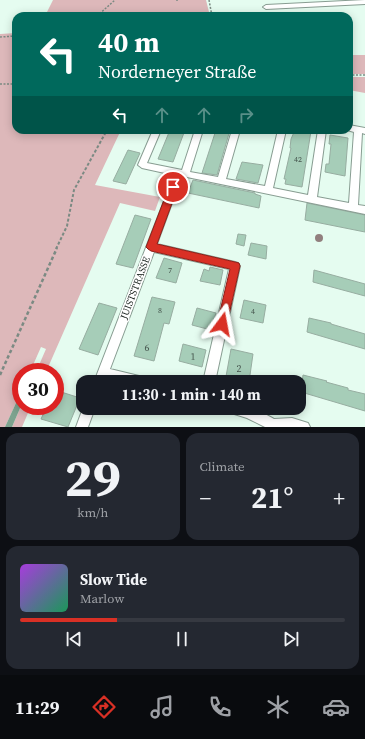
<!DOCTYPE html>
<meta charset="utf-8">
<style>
body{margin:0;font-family:"Source Serif 4",serif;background:#242831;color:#f1f3f6;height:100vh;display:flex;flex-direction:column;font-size:15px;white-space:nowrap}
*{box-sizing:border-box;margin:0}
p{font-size:13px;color:#9ea1a6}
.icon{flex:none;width:22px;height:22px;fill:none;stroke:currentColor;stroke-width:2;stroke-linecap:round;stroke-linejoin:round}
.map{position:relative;height:427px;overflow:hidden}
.sheet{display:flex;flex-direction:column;gap:6px;padding:6px;background:#0d0f14;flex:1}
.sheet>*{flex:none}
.top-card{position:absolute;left:12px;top:12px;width:341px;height:122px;border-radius:12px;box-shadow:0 2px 10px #0003;background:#00695c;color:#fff;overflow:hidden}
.speed{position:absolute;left:12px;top:363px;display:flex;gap:8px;font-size:20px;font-weight:700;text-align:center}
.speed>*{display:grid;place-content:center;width:52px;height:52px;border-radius:50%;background:#171b24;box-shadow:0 2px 10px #0003;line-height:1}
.speed .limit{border:6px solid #d22;background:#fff;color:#111}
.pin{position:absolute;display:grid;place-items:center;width:34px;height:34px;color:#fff;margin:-17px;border:2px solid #fff;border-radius:50%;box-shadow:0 1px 4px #0007}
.me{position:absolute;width:44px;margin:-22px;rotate:13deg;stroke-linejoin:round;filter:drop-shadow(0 0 3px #0008)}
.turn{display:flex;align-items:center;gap:14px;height:84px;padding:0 20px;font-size:18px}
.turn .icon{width:52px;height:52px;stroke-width:2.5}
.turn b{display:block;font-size:28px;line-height:34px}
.lanes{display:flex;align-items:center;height:38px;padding:0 20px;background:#0003;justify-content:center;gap:20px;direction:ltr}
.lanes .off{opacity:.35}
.big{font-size:30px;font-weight:700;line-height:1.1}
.sheet .tile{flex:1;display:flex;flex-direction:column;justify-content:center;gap:6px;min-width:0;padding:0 14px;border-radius:12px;background:#242831}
.sheet .dial{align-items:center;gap:0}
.dial b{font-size:52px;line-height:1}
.song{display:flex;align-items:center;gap:12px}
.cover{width:48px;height:48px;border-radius:6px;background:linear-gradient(135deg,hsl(280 70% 55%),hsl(150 70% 35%))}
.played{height:4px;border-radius:2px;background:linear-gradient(90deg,#d93025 30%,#363941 30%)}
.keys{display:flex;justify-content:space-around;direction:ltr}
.heat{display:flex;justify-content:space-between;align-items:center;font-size:22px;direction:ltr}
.sheet .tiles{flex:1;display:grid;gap:6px;grid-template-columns:1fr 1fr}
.tile:last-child{grid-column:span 2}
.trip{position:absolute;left:76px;top:375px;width:230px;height:40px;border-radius:12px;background:#171b24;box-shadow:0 2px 10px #0003;font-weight:700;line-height:40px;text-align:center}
.tab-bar{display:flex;height:64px;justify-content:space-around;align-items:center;background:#090b0e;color:#9ea1a6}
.tab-bar .icon{width:28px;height:28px}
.tab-bar .active{color:#d93025}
.tab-bar b{font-size:18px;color:#f1f3f6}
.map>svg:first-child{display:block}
.green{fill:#ddb8ba}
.water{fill:#7ea38f}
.building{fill:#a6cdb8;stroke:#97ada1}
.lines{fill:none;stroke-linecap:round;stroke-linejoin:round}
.street-casing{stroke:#889d92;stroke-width:2}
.path-far2{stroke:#7b8a83;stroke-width:1.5;stroke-dasharray:2 1.5;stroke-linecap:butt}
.path-far1{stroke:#7b8a83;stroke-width:2;stroke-dasharray:3 2;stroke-linecap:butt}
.path{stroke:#7b8a83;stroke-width:2.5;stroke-dasharray:3.5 2.5;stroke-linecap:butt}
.street{fill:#fff;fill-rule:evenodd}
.tree{fill:#917f7e}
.route{fill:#d93025;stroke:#8d1f18}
.labels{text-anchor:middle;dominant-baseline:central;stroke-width:3;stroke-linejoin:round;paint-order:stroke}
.number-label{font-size:8px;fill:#45554d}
.street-label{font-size:10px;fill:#252d29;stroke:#fff}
.near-number-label{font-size:10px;fill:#45554d}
</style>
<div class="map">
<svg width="365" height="427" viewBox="0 0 365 427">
<rect width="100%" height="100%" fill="#e5fcf0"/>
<g class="green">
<polygon points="53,0 206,0 210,16 45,16"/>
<polygon points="16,33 16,130 121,130 95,185 160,197 155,211 120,203 46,372 36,372 46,349 41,347 30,372 21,372 21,392 5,427 0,427 0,34"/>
<rect x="349" y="55" width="16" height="19"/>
<polygon points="349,77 365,77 365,93 349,90"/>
<polygon points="21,406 31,406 22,427 12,427"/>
</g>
<polygon class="water" points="21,392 21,406 12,427 5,427"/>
<g class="building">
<polygon points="170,130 185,130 173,162 158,159"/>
<polygon points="216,130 230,130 217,175 202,173"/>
<polygon points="295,130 311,131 302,187 285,184 286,179 284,179 291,148 290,148 291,139"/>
<polygon points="330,135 348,138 345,176 325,172 326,164 329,164 331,144 329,144"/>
<polygon points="128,150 140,153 126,184 113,181"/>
<polygon points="242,162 263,165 258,183 236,179"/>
<polygon points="193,180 255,193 255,194 261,196 259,208 188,193"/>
<polygon points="307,203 365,215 365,232 305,220"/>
<polygon points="135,215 151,219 133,268 116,264"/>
<polygon points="238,234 246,235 244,246 236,244"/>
<polygon points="251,243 267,246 266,259 248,255"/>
<polygon points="164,258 182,263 176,283 156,278"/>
<polygon points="210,267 223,270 220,285 200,281 204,269 209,271"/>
<polygon points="314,270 365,284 365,296 313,282"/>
<polygon points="152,297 175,302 169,324 164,323 154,361 134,356"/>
<polygon points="244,300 266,305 263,323 240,318"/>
<polygon points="99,303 117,308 98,355 79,349"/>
<polygon points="197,308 216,313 211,330 192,325"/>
<polygon points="309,318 331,323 331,324 365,334 365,349 307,332"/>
<polygon points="183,344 206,350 202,367 179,361"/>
<polygon points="231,349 253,354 249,382 225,382"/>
<polygon points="303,375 327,381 326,382 348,388 348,390 365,394 365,411 301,392"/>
<polygon points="55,390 80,398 68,427 41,419 47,406 55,406"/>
</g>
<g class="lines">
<g class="street-casing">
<g id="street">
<polygon points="365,0 365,4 266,9 263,7 266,5"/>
<polygon points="349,125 365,128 365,134 362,133 358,205 365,206 365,214 182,176 157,244 235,262 238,263 240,266 215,382 203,382 229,269 154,252 110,369 139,376 143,378 145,382 116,382 107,380 106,382 94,382 174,175 142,168 138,165 153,130 161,130 147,163 182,170 195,130 203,130 190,172 218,177 232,130 240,130 226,179 265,186 278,130 286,130 273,188 308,195 318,130 326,130 317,197 349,203 354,132 347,130 349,130"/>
<polygon points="83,408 95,408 88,427 76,427"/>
<polygon points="226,408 254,408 274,419 292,418 308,423 310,427 265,427 247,418 228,412"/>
</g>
</g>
<g class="path-far2">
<polyline points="176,0 178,0"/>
<polyline points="209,0 212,16"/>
<polyline points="97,16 115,0"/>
<polyline points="0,37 16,36"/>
<polyline points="349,75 365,75"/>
<polyline points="0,84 16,84"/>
</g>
<polyline class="path-far1" points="56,249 67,226 74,190 107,130"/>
<polyline class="path" points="0,375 57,248"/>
<use href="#street" class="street"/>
</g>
<circle class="tree" cx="319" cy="238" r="4"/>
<polygon class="route" points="173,184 178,187 157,244 235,262 239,263 240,266 227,324 226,328 222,329 218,328 217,324 230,269 151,251 148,249 146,247 169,187"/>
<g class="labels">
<g class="number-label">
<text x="298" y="159">42</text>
<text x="170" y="270">7</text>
<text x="160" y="310">8</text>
<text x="253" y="311">4</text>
</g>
<g class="street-label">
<text transform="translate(135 288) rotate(-69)">JUISTSTRASSE</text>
</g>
<g class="near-number-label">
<text x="147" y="347">6</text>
<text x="193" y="356">1</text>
<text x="239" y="368">2</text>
</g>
</g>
</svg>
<div class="speed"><div class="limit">30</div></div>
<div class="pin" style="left:173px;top:187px;background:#d93025"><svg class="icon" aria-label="arrive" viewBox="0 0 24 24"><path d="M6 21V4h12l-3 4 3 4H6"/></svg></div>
<svg class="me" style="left:222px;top:324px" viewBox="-20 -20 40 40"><path d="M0-17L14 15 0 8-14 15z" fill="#d93025" stroke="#fff" stroke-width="4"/></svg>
<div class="trip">11:30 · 1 min · 140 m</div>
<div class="top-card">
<div class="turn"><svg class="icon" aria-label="left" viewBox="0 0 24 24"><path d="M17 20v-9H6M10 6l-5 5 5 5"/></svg><div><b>40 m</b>Norderneyer Straße</div></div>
<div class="lanes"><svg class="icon" aria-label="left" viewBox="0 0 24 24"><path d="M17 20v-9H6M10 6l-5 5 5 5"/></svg><svg class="icon off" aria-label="ahead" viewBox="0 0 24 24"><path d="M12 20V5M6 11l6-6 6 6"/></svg><svg class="icon off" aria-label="ahead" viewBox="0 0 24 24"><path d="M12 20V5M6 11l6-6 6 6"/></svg><svg class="icon off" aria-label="right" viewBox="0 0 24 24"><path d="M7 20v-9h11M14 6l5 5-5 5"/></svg></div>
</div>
</div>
<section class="sheet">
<div class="tiles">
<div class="tile dial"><b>29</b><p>km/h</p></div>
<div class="tile"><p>Climate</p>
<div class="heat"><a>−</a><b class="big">21°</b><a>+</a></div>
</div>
<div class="tile">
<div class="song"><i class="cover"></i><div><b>Slow Tide</b><p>Marlow</p></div></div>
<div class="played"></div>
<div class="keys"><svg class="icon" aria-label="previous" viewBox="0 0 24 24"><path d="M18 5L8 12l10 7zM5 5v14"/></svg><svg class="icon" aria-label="pause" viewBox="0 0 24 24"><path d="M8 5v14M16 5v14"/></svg><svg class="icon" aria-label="next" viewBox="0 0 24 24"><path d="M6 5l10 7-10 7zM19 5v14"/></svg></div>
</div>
</div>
</section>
<nav class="tab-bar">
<b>11:29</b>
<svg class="icon active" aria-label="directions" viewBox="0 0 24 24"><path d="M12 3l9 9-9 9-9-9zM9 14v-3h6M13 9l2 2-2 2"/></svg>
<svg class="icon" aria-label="music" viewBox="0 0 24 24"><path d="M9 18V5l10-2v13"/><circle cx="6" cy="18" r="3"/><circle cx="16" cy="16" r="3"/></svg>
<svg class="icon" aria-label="phone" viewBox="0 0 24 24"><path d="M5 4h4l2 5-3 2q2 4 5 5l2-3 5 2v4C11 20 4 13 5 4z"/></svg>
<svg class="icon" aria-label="climate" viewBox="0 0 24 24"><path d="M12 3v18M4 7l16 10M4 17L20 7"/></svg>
<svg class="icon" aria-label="car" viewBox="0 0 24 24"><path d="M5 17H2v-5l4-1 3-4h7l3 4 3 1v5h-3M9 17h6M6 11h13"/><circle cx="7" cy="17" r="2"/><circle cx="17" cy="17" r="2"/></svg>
</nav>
